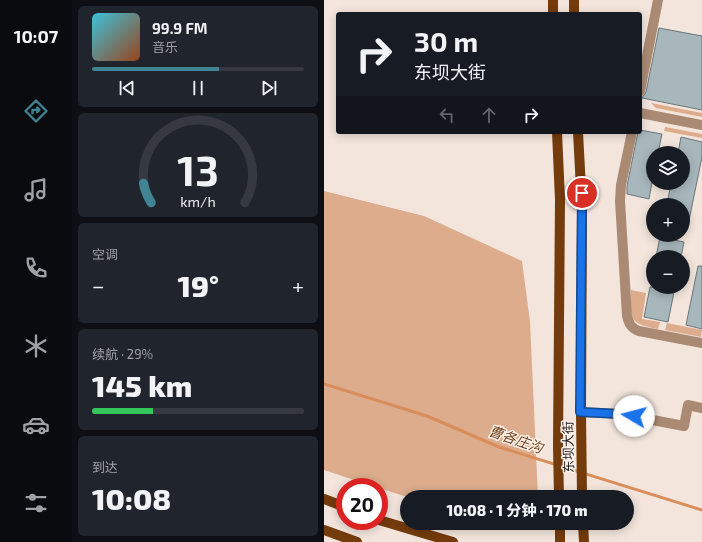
<!DOCTYPE html>
<html lang="zh">
<meta charset="utf-8">
<style>
body{margin:0;font-family:"Exo 2","Noto Sans SC",sans-serif;background:#20242c;color:#f1f3f6;height:100vh;display:flex;flex-direction:column;font-size:15px;white-space:nowrap}
*{box-sizing:border-box;margin:0}
p{font-size:13px;color:#9ea1a6}
.icon{flex:none;width:22px;height:22px;fill:none;stroke:currentColor;stroke-width:2;stroke-linecap:round;stroke-linejoin:round}
.map{position:relative;flex:1;overflow:hidden}
.sheet{display:flex;flex-direction:column;gap:6px;padding:6px;background:#0d0f14;width:252px}
.sheet>*{flex:none}
.hud{position:absolute;left:12px;top:12px;width:306px;height:122px;border-radius:4px;box-shadow:0 2px 10px #0003;background:#171b24;color:#f1f3f6;overflow:hidden}
.buttons{position:absolute;left:322px;top:146px;display:grid;gap:8px}
.buttons a{display:grid;place-items:center;width:44px;height:44px;border-radius:50%;background:#171b24;box-shadow:0 2px 10px #0003;font-size:20px}
.speed{position:absolute;left:12px;top:478px;display:flex;gap:8px;font-size:20px;font-weight:700;text-align:center}
.speed>*{display:grid;place-content:center;width:52px;height:52px;border-radius:50%;background:#171b24;box-shadow:0 2px 10px #0003;line-height:1}
.speed .limit{border:6px solid #d22;background:#fff;color:#111}
.pin{position:absolute;display:grid;place-items:center;width:34px;height:34px;color:#fff;margin:-17px;border:2px solid #fff;border-radius:50%;box-shadow:0 1px 4px #0007}
.me{position:absolute;width:44px;margin:-22px;rotate:278deg;stroke-linejoin:round;filter:drop-shadow(0 0 3px #0008)}
.turn{display:flex;align-items:center;gap:14px;height:84px;padding:0 12px;font-size:18px}
.turn .icon{width:52px;height:52px;stroke-width:2.5}
.turn b{display:block;font-size:28px;line-height:34px}
.lanes{display:flex;align-items:center;height:38px;padding:0 12px;background:#0003;justify-content:center;gap:20px;direction:ltr}
.lanes .off{opacity:.35}
.big{font-size:30px;font-weight:800;line-height:1.1}
.sheet .tile{flex:1;display:flex;flex-direction:column;justify-content:center;gap:6px;min-width:0;padding:0 14px;border-radius:6px;background:#20242c}
.sheet .dial{align-items:center;gap:0}
.dial svg{height:104px;overflow:visible;fill:none;stroke:#363941;stroke-width:7;stroke-linecap:round;text-anchor:middle}
.dial text{fill:#f1f3f6;stroke:none}
.song{display:flex;align-items:center;gap:12px}
.cover{width:48px;height:48px;border-radius:6px;background:linear-gradient(135deg,hsl(190 70% 55%),hsl(20 70% 35%))}
.played{height:4px;border-radius:2px;background:linear-gradient(90deg,#408393 60%,#363941 60%)}
.keys{display:flex;justify-content:space-around;direction:ltr}
.heat{display:flex;justify-content:space-between;align-items:center;font-size:22px;direction:ltr}
.charge{height:6px;border-radius:3px;background:linear-gradient(90deg,#34c759 29%,#363941 0)}
.trip{position:absolute;left:76px;top:490px;width:234px;height:40px;border-radius:20px;background:#171b24;box-shadow:0 2px 10px #0003;font-weight:800;line-height:40px;text-align:center}
main{display:flex;flex:1;min-height:0}
.tabs{display:flex;flex-direction:column;width:72px;justify-content:space-around;align-items:center;background:#090b0e;color:#9ea1a6}
.tabs .icon{width:28px;height:28px}
.tabs .on{color:#408393}
.tabs b{font-size:18px;color:#f1f3f6}
.map>svg:first-child{display:block}
.green{fill:#dcac8d}
.lines{fill:none;stroke-linecap:round;stroke-linejoin:round}
.stream{stroke:#d88d5a;stroke-width:3}
.building{fill:#a7b7bb;stroke:#67777a}
.minor{stroke:#ab8a74;stroke-width:10}
.major{stroke:#743b0c;stroke-width:10}
.route-casing{stroke:#114b97;stroke-width:10}
.route{stroke:#1a73e8;stroke-width:7}
.labels{text-anchor:middle;dominant-baseline:central;stroke-width:3;stroke-linejoin:round;paint-order:stroke}
.street-label{font-size:13px;fill:#1d1916;stroke:#fef3ec}
.water-label{font-size:14px;font-style:italic;fill:#73401b;stroke:#fef3ec}
</style>
<main>
<nav class="tabs">
<b>10:07</b>
<svg class="icon on" aria-label="directions" viewBox="0 0 24 24"><path d="M12 3l9 9-9 9-9-9zM9 14v-3h6M13 9l2 2-2 2"/></svg>
<svg class="icon" aria-label="music" viewBox="0 0 24 24"><path d="M9 18V5l10-2v13"/><circle cx="6" cy="18" r="3"/><circle cx="16" cy="16" r="3"/></svg>
<svg class="icon" aria-label="phone" viewBox="0 0 24 24"><path d="M5 4h4l2 5-3 2q2 4 5 5l2-3 5 2v4C11 20 4 13 5 4z"/></svg>
<svg class="icon" aria-label="climate" viewBox="0 0 24 24"><path d="M12 3v18M4 7l16 10M4 17L20 7"/></svg>
<svg class="icon" aria-label="car" viewBox="0 0 24 24"><path d="M5 17H2v-5l4-1 3-4h7l3 4 3 1v5h-3M9 17h6M6 11h13"/><circle cx="7" cy="17" r="2"/><circle cx="17" cy="17" r="2"/></svg>
<svg class="icon" aria-label="filters" viewBox="0 0 24 24"><path d="M4 7h16M4 17h16"/><circle cx="9" cy="7" r="2"/><circle cx="15" cy="17" r="2"/></svg>
</nav>
<section class="sheet">
<div class="tile">
<div class="song"><i class="cover"></i><div><b>99.9 FM</b><p>音乐</p></div></div>
<div class="played"></div>
<div class="keys"><svg class="icon" aria-label="previous" viewBox="0 0 24 24"><path d="M18 5L8 12l10 7zM5 5v14"/></svg><svg class="icon" aria-label="pause" viewBox="0 0 24 24"><path d="M8 5v14M16 5v14"/></svg><svg class="icon" aria-label="next" viewBox="0 0 24 24"><path d="M6 5l10 7-10 7zM19 5v14"/></svg></div>
</div>
<div class="tile dial"><svg viewBox="0 0 100 80">
<path d="M14 69A42 42 0 1 1 86 69"/>
<path d="M14 69A42 42 0 0 1 8 54" stroke="#408393"/>
<text x="50" y="56" font-size="32" font-weight="700">13</text>
<text x="50" y="72" font-size="11">km/h</text>
</svg></div>
<div class="tile"><p>空调</p>
<div class="heat"><a>−</a><b class="big">19°</b><a>+</a></div>
</div>
<div class="tile"><p>续航 · 29%</p><b class="big">145 km</b><div class="charge"></div></div>
<div class="tile"><p>到达</p><b class="big">10:08</b></div>
</section>
<div class="map">
<svg width="378" height="542" viewBox="0 0 378 542">
<rect width="100%" height="100%" fill="#f3e5dc"/>
<g class="green">
<polygon points="327,103 378,113 378,117 332,108"/>
<polygon points="341,127 378,134 378,138 340,131"/>
<polygon points="0,191 100,216 198,261 206,322 214,497 83,497 55,488 55,487 51,487 0,470"/>
<path d="M 307,290 L 322,293 L 318,319 L 336,322 L 334,329 C 303,323 307,319 307,290 Z"/>
<polygon points="343,323 378,330 377,337 341,330"/>
<polygon points="163,523 193,523 184,530"/>
</g>
<g class="lines">
<polyline class="stream" points="0,384 103,416 175,447 378,510"/>
</g>
<g class="building">
<polygon points="335,28 378,36 378,110 318,98 322,92"/>
<polygon points="316,130 338,134 334,153 329,153 329,177 325,199 303,194 303,186 314,132 316,132"/>
<polygon points="357,137 378,142 378,157 363,230 359,230 359,205 343,205 347,183 359,183 359,153 354,153"/>
<polygon points="336,237 360,242 357,257 332,257"/>
<polygon points="374,266 378,266 378,329 362,325"/>
<polygon points="326,287 351,287 344,322 320,317"/>
</g>
<g class="lines">
<g class="minor">
<polyline points="316,91 334,0"/>
<polyline points="316,113 378,125"/>
<path d="M 308,132 L 297,185 L 296,201 L 303,316 C 305,324 307,328 315,331 L 378,343"/>
<polyline points="257,412 297,414 360,426 364,405 378,408"/>
</g>
<g class="major">
<polyline points="250,0 250,14"/>
<polyline points="229,14 229,0"/>
<polyline points="233,132 236,200 234,446 235,497"/>
<polyline points="254,132 258,208 257,412 258,497"/>
<polyline points="0,499 21,507"/>
<polyline points="55,520 129,542"/>
<polyline points="236,523 236,542"/>
<polyline points="259,523 260,542"/>
<polyline points="0,530 33,542"/>
</g>
</g>
<g class="lines">
<g class="route-casing">
<polyline id="route" points="258,193 256,412 297,414 310,416"/>
</g>
<use href="#route" class="route"/>
</g>
<g class="labels">
<g class="street-label">
<text transform="translate(244 447) rotate(-91)">东坝大街</text>
</g>
<g class="water-label">
<text transform="translate(192 439) rotate(19)">曹各庄沟</text>
</g>
</g>
</svg>
<div class="buttons">
<a><svg class="icon" aria-label="layers" viewBox="0 0 24 24"><path d="M12 4l9 5-9 5-9-5zM3 14l9 5 9-5"/></svg></a>
<a>+</a>
<a>−</a>
</div>
<div class="speed"><div class="limit">20</div></div>
<div class="pin" style="left:258px;top:193px;background:#d93025"><svg class="icon" aria-label="arrive" viewBox="0 0 24 24"><path d="M6 21V4h12l-3 4 3 4H6"/></svg></div>
<svg class="me" style="left:310px;top:416px" viewBox="-20 -20 40 40"><circle r="19" fill="#fff"/><path d="M0-13L10 11 0 6-10 11z" fill="#1a73e8"/></svg>
<div class="trip">10:08 · 1 分钟 · 170 m</div>
<div class="hud">
<div class="turn"><svg class="icon" aria-label="right" viewBox="0 0 24 24"><path d="M7 20v-9h11M14 6l5 5-5 5"/></svg><div><b>30 m</b>东坝大街</div></div>
<div class="lanes"><svg class="icon off" aria-label="left" viewBox="0 0 24 24"><path d="M17 20v-9H6M10 6l-5 5 5 5"/></svg><svg class="icon off" aria-label="ahead" viewBox="0 0 24 24"><path d="M12 20V5M6 11l6-6 6 6"/></svg><svg class="icon" aria-label="right" viewBox="0 0 24 24"><path d="M7 20v-9h11M14 6l5 5-5 5"/></svg></div>
</div>
</div>
</main>
